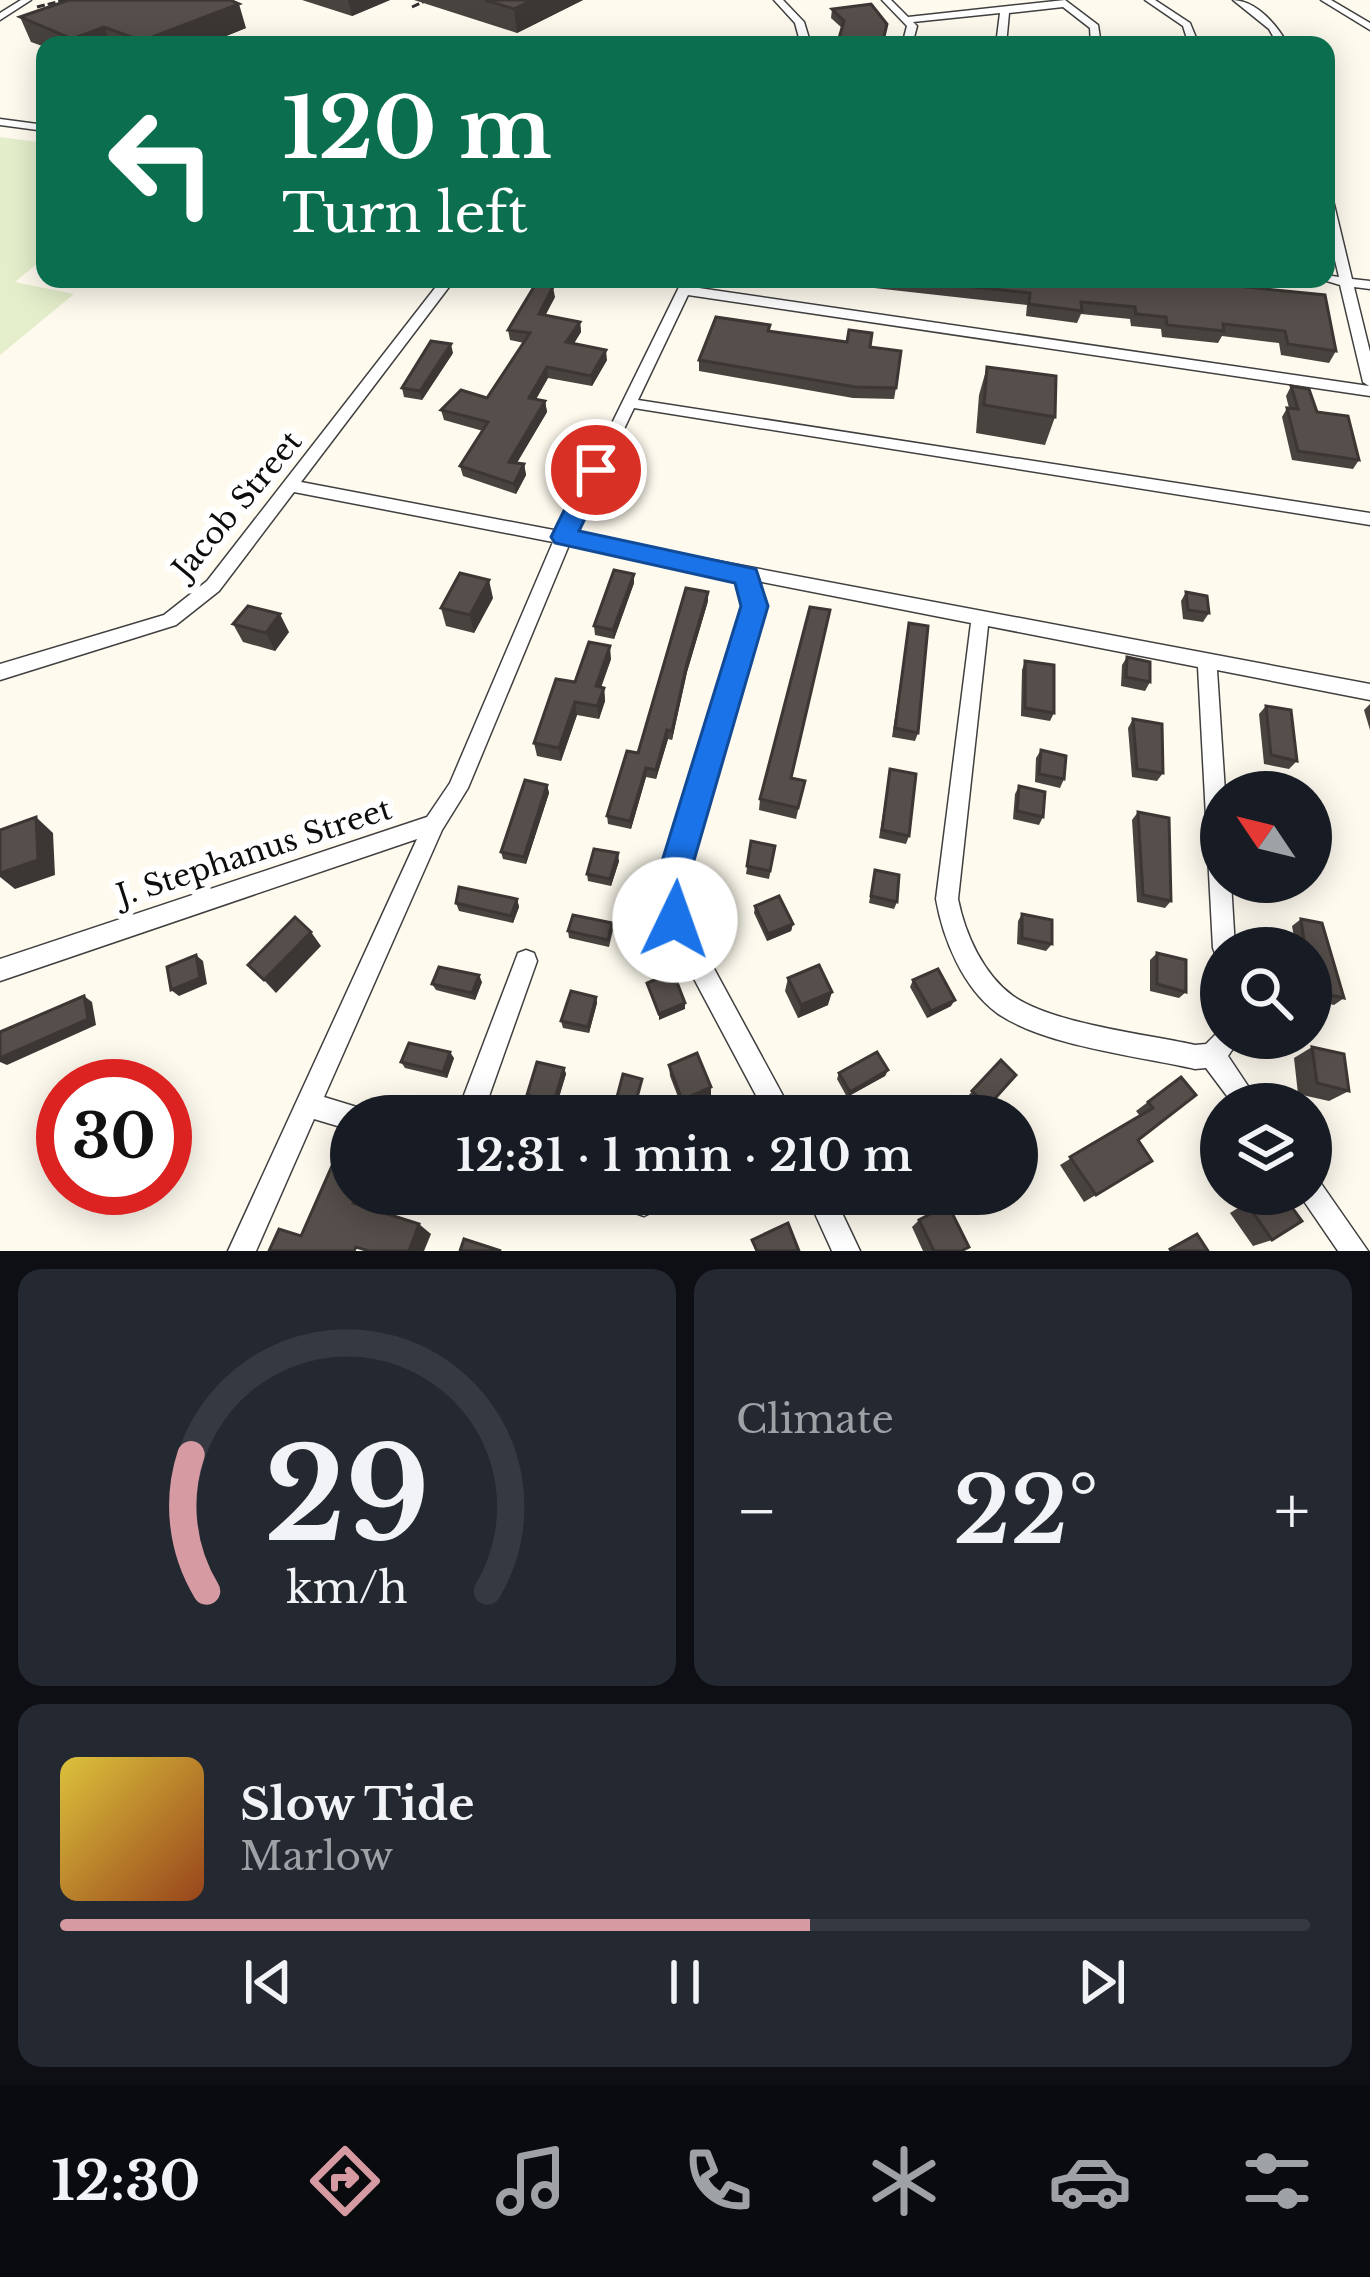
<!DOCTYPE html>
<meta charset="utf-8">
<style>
body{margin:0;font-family:"Libre Baskerville",serif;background:#242831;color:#f1f3f6;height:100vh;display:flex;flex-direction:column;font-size:45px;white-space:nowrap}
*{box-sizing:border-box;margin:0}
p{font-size:39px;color:#9ea1a6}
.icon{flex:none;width:66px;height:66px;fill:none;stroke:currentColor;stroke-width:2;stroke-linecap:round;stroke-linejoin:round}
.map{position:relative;height:1251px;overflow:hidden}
.sheet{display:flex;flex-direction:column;gap:18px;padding:18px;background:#0d0f14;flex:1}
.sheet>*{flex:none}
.top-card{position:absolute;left:36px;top:36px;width:1299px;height:252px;border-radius:24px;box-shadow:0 6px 30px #0003;background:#0b6e4f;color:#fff;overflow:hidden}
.needle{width:78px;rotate:305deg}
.controls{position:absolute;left:1200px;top:771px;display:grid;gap:24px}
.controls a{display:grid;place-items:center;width:132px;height:132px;border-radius:50%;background:#171b24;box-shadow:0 6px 30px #0003;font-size:60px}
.speed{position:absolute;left:36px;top:1059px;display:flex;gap:24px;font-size:60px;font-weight:700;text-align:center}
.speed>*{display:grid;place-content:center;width:156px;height:156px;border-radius:50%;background:#171b24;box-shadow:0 6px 30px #0003;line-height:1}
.speed .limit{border:18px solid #d22;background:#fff;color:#111}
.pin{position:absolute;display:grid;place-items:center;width:102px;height:102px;color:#fff;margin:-51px;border:6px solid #fff;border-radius:50%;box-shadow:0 3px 12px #0007}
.me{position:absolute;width:132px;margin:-66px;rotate:3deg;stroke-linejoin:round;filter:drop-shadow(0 0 9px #0008)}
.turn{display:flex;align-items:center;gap:42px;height:252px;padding:0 48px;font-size:54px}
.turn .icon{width:156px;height:156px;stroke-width:2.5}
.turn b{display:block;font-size:84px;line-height:102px}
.big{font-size:90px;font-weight:600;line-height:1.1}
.sheet .card{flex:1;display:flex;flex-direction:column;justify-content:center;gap:18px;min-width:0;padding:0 42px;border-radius:24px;background:#242831}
.sheet .dial{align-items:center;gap:0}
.dial svg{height:312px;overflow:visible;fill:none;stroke:#363941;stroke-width:7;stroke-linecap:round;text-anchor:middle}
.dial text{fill:#f1f3f6;stroke:none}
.song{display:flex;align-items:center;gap:36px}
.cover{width:144px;height:144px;border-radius:18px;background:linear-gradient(135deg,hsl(50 70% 55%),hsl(20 70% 35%))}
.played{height:12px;border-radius:6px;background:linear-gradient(90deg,#d69aa2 60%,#363941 60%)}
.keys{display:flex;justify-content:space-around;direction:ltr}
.heat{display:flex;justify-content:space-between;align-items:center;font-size:66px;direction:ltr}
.sheet .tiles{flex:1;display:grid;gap:18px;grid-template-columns:1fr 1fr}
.card:last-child{grid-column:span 2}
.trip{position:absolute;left:330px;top:1095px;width:708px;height:120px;border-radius:60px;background:#171b24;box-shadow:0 6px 30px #0003;font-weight:600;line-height:120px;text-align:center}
.tab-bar{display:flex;height:192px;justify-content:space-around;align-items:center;background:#090b0e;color:#9ea1a6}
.tab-bar .icon{width:84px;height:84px}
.tab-bar .current{color:#d69aa2}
.tab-bar b{font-size:54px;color:#f1f3f6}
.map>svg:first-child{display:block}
.pitch{fill:#e4eecb}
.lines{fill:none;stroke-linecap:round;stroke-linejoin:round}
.minor-casing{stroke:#404040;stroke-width:3}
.path{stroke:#2f2f2f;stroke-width:3;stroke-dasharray:8 3;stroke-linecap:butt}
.minor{fill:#fff;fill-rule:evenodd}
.wall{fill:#494340}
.shaded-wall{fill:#3c3734}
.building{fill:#554e4a;stroke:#3c3734;stroke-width:3}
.route{fill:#1a73e8;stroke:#114b97;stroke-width:3}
.labels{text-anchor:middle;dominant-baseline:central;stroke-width:12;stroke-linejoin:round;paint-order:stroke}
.street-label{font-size:30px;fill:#0d0d0d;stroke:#fff}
</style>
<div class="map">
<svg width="1370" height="1251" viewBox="0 0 1370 1251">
<rect width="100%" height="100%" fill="#fefaee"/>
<polygon class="pitch" points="0,137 45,143 45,257 15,282 74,294 0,355"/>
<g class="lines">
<g class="minor-casing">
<g id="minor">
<polygon points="21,0 31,0 0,20 0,13"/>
<polygon points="774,0 783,0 804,22 811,45 801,45 795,23"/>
<polygon points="882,0 891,0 908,17 1065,0 1098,25 1101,45 1091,45 1090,28 1063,7 1009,13 1006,45 996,45 1000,13 913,22 917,26 912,45 902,45 907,26"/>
<polygon points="1145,0 1155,0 1190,23 1199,45 1189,45 1183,26"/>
<path d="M 1233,0 C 1257,1 1277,25 1288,45 L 1278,45 L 1269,29 Z"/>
<polygon points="1321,0 1331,0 1370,23 1370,30"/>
<polygon points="0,119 45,125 45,131 0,125"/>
<path d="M 1326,192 L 1332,196 L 1352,279 L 1370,281 L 1370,289 L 1354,287 L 1370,352 L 1370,396 L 688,295 L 638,400 L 1370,513 L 1370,525 L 634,408 L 574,534 L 1370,684 L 1370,700 L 1217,670 L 1225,792 L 1221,792 L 1221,882 L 1231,882 L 1235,948 L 1221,948 L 1221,958 L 1216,956 L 1213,948 L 1198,667 L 988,626 L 958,899 C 965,934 983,974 1013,996 C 1054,1024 1145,1034 1195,1045 L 1206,1044 L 1221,1029 L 1221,1038 L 1240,1038 L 1228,1056 L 1260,1104 L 1233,1104 L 1206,1068 L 1195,1069 C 1138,1056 1044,1046 997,1013 C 963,988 943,939 936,899 L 971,623 L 757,581 L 763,606 L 681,896 L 686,917 L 794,1116 L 767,1116 L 667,928 L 659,896 L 745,606 L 739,578 L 569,545 L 468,788 L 442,830 L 324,1097 L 360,1108 L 363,1116 L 351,1116 L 351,1130 L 314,1119 L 256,1251 L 228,1251 L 417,839 L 0,981 L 0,959 L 427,817 L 450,783 L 553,542 L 294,492 L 219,591 L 176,625 L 0,680 L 0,664 L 164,615 L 207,581 L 442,279 L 455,279 L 301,482 L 559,531 L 683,279 L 695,279 L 692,287 L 1369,386 L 1363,382 L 1340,285 L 1320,279 L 1326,279 L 1326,275 L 1339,277 L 1326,222 Z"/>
<polygon points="526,950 534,953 537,961 482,1116 456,1116 515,961 518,953"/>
<polygon points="1311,1178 1320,1182 1368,1251 1338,1251 1299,1194 1311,1194"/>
<polygon points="603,1194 675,1194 671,1203 644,1216 607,1203"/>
<polygon points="806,1194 833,1194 860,1251 832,1251"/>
</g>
</g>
<g class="path">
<polyline points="37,7 65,0"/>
<polyline points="412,7 427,0"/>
</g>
<use href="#minor" class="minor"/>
</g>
<g class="wall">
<polygon points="302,0 390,0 352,16"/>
<polygon points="414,0 583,0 517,33"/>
<polygon points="871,4 842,28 831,18 832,9"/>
<polygon points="20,17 246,28 204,45 45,45 45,47 31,42"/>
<polygon points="732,279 1216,279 1217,284 1336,351 1329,363 1281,355 1279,343 1222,336 1218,343 1162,337 1161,329 1131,326 1130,319 1081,314 1077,323 1026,316 1027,305 793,279 790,288"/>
<polygon points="555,297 545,315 580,322 581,332 574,343 607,360 592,386 548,378 536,399 545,401 547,412 517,463 524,464 526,475 516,494 463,476 460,466 483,431 444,420 441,410 487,398 524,343 510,340 508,330"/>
<polygon points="769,332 870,347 896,388 894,399 853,398 699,371 699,360"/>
<polygon points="453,353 422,400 404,397 402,388"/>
<polygon points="987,367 1055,417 1045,445 976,433 979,395"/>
<polygon points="1291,386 1359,460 1353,469 1292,460 1282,417 1287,408 1289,408 1286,396"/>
<polygon points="634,574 634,583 614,639 595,635 594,626"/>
<polygon points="1186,592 1209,613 1203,622 1183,619 1181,601"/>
<polygon points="493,598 474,633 446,626 441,608"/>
<polygon points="708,601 687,672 672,740 668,739 656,779 646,777 631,829 608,824 607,816"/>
<polygon points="909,623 918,733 915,741 892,737"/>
<polygon points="233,624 289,632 275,651 243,642"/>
<polygon points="1127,657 1150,682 1145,691 1121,686 1122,665"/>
<polygon points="611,659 601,687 604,688 605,701 599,719 577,715 561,761 537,756 534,743 575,682"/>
<polygon points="1025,661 1054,713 1050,721 1021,716 1022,670"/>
<polygon points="1370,704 1370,730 1364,710"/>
<polygon points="1266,706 1297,761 1289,769 1264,764 1259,714"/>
<polygon points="1133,719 1163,773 1157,781 1132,777 1128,728"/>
<polygon points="1041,750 1064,779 1060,788 1035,782 1036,758"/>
<polygon points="890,769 909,836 906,844 879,838"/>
<polygon points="805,781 796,819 759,810 760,799"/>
<polygon points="547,785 549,793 526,864 503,859 501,852"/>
<polygon points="1019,786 1043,817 1039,825 1013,819 1015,794"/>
<polygon points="1138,812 1171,901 1165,908 1137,902 1132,820"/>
<polygon points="751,841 775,846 769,879 746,874"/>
<polygon points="619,861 611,886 588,881 587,874"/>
<polygon points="875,870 897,902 894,909 869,903"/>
<polygon points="517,899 519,907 513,923 459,911 456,903"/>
<polygon points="755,906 793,924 791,931 767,941 754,913"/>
<polygon points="1022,914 1052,944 1046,951 1017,944 1018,921"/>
<polygon points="1301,919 1344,998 1334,1005 1311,1000 1311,948 1296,948 1292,926"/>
<polygon points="612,923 613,930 609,947 569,938 568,931"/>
<polygon points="1157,953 1186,992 1179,998 1150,991 1150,960"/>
<polygon points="788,978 828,1005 798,1018 785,991"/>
<polygon points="913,980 951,1006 927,1018 910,987"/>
<polygon points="482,982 475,1000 436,990 432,984"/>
<polygon points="596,997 597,1003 589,1033 563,1028 561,1021"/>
<polygon points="1312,1047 1349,1091 1329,1101 1298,1094 1294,1058"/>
<polygon points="454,1058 447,1078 405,1068 401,1062"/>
<polygon points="1001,1060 1016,1075 983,1112 968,1096"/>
<polygon points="669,1065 711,1087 711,1098 683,1110 670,1076"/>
<polygon points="564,1068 566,1074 556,1107 530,1101 527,1095"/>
<polygon points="888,1070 885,1076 847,1097 837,1079 839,1073"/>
<polygon points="1181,1077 1138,1140 1152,1161 1084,1202 1060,1165 1140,1116 1136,1111"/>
<polygon points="1260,1194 1282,1194 1272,1240 1253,1246 1230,1213"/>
<polygon points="919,1220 963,1251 923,1251 912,1227"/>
</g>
<g class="shaded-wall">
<polygon points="348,0 390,0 352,16"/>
<polygon points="532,0 583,0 517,33 514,9"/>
<polygon points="239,4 246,28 204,45 144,45 142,41"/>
<polygon points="104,27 112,45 75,45 72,39"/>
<polygon points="553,287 555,297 541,324 539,314"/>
<polygon points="580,322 581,332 568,353 566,342"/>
<polygon points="451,344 453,353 422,400 420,391"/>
<polygon points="606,350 607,360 592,386 591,376"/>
<polygon points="547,367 548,378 531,408 529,398"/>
<polygon points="545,401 547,412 511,472 509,462"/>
<polygon points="524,464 526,475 516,494 514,484"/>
<polygon points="634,574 634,583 614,639 613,630"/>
<polygon points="489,580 493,598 474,633 470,615"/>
<polygon points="708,592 708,601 687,672 672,740 672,731 687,663"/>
<polygon points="280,614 289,632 275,651 266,633"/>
<polygon points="610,646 611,659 597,699 596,686"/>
<polygon points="604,688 605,701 599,719 597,706"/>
<polygon points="575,702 577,715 561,761 559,748"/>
<polygon points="667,730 668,739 656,779 656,770"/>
<polygon points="646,768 646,777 631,829 630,821"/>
<polygon points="547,785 549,793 526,864 524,857"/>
<polygon points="36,817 53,833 55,875 15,889 0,877 0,873"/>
<polygon points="618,853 619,861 611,886 610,879"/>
<polygon points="517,899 519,907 513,923 511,916"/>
<polygon points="793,924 791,931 767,941 768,934"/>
<polygon points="311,932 321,946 276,993 264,980"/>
<polygon points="196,955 203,961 207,984 179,996 171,990"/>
<polygon points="479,975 482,982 475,1000 472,993"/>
<polygon points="832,992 828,1005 798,1018 801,1005"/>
<polygon points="84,996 92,1002 96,1025 7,1065 0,1062 0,1058"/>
<polygon points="596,997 597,1003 589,1033 588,1027"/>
<polygon points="955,1000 951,1006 927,1018 931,1011"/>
<polygon points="685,1003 685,1009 659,1020 659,1014"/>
<polygon points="450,1052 454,1058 447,1078 443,1072"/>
<polygon points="564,1068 566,1074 556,1107 554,1102"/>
<polygon points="888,1070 885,1076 847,1097 850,1092"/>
<polygon points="711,1087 711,1098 683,1110 682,1100"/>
<polygon points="357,1194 376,1194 368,1213 353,1203"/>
<polygon points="419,1224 431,1234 424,1251 409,1251"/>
</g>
<g class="building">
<polygon points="69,0 230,0 239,4 142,41 104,27 72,39 20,17"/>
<polygon points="485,0 532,0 514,9"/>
<polygon points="871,4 887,24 882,45 837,45 844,21 832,9"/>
<polygon points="899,279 1215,279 1217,284 1325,295 1336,351 1288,344 1285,331 1223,324 1224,331 1167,325 1166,317 1136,314 1135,307 1081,302 1082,311 1029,304 1030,293"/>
<polygon points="535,285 553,287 539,314 580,322 566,342 606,350 591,376 547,367 529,398 545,401 509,462 524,464 514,484 460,466 488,422 441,410 461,390 487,398 530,333 508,330"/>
<polygon points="716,317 770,325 768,331 847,342 849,330 872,333 870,347 901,351 896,388 855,387 699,360"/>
<polygon points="431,341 451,344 420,391 402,388"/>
<polygon points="987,367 1056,376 1055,417 984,405"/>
<polygon points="1291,386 1309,389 1317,412 1348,416 1359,460 1298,451 1287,408 1298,409"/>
<polygon points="614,570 634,574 613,630 594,626"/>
<polygon points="460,573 489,580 470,615 441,608"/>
<polygon points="686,588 708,592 687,663 672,731 667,730 656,770 646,768 630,821 607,816 627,751 638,753"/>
<polygon points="1186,592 1207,596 1209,613 1188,610"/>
<polygon points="248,606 280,614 266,633 233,624"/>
<polygon points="810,607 830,610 791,778 805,781 798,808 760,799"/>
<polygon points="909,623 928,626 918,733 895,728"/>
<polygon points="589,642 610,646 596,686 604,688 597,706 575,702 559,748 534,743 556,679 575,682"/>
<polygon points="1127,657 1150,662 1150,682 1126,677"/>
<polygon points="1025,661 1054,665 1054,713 1025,708"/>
<polygon points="1266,706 1291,710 1297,761 1271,755"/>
<polygon points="1133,719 1162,724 1163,773 1137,769"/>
<polygon points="1041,750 1066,756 1064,779 1039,774"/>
<polygon points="890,769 916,774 909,836 882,830"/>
<polygon points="525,780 547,785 524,857 501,852"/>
<polygon points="1019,786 1045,792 1043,817 1017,811"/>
<polygon points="1311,804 1316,805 1318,871 1311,870"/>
<polygon points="1138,812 1169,818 1171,901 1143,895"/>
<polygon points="36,817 38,860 0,873 0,830"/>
<polygon points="751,841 775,846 770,871 747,866"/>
<polygon points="594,849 618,853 610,879 587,874"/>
<polygon points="875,870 899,875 897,902 871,896"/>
<polygon points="459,887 517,899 511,916 456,903"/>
<polygon points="779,896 793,924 768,934 755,906"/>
<polygon points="1022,914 1052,920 1052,944 1022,938"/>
<polygon points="573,915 612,923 608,940 568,931"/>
<polygon points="295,917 311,932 264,980 248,965"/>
<polygon points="1301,919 1322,923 1344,998 1311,991 1311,948 1305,948"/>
<polygon points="1157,953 1186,960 1186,992 1157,984"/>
<polygon points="196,955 200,978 171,990 167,967"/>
<polygon points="819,965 832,992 801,1005 788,978"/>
<polygon points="439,967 479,975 472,993 432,984"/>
<polygon points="938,969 955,1000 931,1011 913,980"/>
<polygon points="673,972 685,1003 659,1014 647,983"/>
<polygon points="571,991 596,997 588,1027 561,1021"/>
<polygon points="84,996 88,1019 0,1058 0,1032"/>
<polygon points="409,1043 450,1052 443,1072 401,1062"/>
<polygon points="1312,1047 1344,1054 1349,1091 1317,1083"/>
<polygon points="877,1052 888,1070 850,1092 839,1073"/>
<polygon points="697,1053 711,1087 682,1100 669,1065"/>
<polygon points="1001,1060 1016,1075 988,1106 972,1091"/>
<polygon points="537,1062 564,1068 554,1102 527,1095"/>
<polygon points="623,1074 642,1079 632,1116 612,1116"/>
<polygon points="1181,1077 1196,1095 1138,1140 1152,1161 1096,1195 1070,1157 1153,1108 1148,1102"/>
<polygon points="335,1159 351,1164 351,1194 357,1194 353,1203 419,1224 409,1251 369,1251 356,1247 354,1251 269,1251 279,1229 301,1236"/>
<polygon points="1265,1194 1282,1194 1302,1221 1272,1240 1248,1205"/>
<polygon points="948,1205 969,1247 961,1251 934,1251 919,1220"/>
<polygon points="788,1223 799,1251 757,1251 752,1240"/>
<polygon points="1197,1234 1208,1251 1171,1251 1170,1249"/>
<polygon points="464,1239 501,1251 460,1251"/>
</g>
<path class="route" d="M 596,462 L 608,470 L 579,531 L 756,569 L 768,606 L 690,874 C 687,893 694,914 687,931 L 675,936 L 663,931 C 654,911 654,895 658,874 L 741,606 L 735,583 L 555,543 L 551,537 L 584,470 Z"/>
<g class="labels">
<g class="street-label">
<text transform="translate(237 505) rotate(-50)">Jacob Street</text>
<text transform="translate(254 852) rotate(-18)">J. Stephanus Street</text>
</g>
</g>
</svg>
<div class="controls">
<a><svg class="needle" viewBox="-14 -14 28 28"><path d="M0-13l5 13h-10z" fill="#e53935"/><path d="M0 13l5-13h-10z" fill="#9ea1a6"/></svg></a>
<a><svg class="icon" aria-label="search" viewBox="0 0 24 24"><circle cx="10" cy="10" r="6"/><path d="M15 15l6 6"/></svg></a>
<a><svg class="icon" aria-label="layers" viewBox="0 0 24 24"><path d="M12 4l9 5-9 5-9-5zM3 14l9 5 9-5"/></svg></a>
</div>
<div class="speed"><div class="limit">30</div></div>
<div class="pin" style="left:596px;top:470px;background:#d93025"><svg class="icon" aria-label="arrive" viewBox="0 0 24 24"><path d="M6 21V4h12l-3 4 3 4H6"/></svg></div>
<svg class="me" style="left:675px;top:920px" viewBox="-20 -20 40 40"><circle r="19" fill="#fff"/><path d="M0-13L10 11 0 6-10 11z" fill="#1a73e8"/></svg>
<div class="trip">12:31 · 1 min · 210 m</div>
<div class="top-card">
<div class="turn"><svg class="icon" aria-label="left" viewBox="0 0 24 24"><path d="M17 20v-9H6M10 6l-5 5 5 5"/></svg><div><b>120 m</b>Turn left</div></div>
</div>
</div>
<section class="sheet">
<div class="tiles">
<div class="card dial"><svg viewBox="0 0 100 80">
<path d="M14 69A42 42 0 1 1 86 69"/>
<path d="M14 69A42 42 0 0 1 10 34" stroke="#d69aa2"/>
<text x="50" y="56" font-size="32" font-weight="700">29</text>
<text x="50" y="72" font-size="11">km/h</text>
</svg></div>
<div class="card"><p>Climate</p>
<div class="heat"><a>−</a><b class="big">22°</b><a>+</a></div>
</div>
<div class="card">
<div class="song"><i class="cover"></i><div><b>Slow Tide</b><p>Marlow</p></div></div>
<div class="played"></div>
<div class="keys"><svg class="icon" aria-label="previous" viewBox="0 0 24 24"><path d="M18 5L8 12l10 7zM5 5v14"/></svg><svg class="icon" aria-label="pause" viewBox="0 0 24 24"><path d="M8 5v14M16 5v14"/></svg><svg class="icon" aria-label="next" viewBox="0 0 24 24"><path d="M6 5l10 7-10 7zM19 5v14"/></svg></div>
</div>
</div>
</section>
<nav class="tab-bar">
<b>12:30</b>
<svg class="icon current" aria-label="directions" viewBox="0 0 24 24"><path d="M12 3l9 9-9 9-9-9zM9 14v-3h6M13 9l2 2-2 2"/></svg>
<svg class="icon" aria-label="music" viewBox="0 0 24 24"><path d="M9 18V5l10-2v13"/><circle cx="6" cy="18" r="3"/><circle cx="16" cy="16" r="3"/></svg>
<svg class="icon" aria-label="phone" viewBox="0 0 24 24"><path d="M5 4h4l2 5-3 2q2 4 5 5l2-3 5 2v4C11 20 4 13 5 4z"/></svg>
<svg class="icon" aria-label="climate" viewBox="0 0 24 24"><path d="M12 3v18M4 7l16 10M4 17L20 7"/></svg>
<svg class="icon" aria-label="car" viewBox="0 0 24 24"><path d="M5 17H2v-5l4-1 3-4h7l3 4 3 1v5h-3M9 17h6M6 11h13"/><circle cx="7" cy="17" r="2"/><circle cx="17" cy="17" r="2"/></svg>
<svg class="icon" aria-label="filters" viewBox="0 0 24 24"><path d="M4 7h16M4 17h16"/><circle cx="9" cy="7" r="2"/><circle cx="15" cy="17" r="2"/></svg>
</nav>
